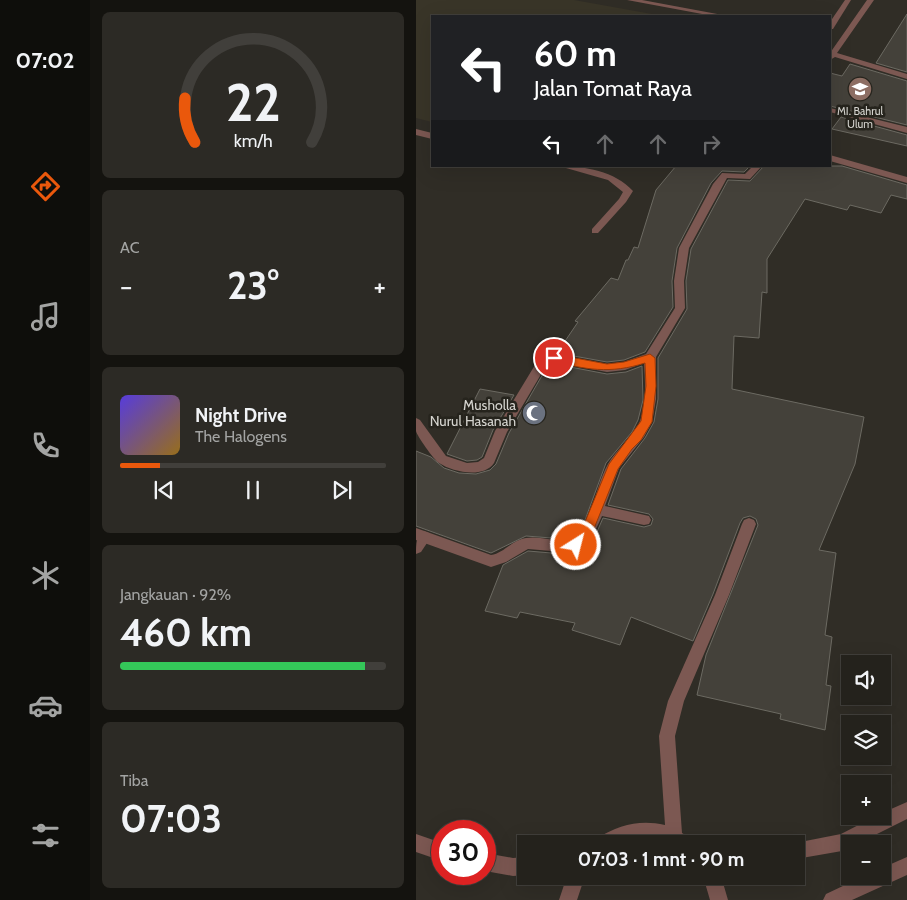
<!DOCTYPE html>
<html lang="id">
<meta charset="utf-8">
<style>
body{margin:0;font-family:Cabin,sans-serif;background:#2c2a25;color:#f1f3f6;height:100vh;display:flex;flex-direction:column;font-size:19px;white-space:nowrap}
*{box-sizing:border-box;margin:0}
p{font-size:16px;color:#a3a4a3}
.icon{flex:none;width:28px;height:28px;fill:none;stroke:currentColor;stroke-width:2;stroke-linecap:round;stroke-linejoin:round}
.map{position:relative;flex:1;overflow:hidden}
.drawer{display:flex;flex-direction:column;gap:12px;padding:12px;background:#14130f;width:326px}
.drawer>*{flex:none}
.banner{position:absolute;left:15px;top:15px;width:400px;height:152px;border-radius:0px;box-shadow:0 5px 20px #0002,0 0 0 1px #413f3b;background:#202124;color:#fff;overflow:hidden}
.buttons{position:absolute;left:425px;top:655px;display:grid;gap:10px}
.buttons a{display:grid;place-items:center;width:50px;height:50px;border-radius:0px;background:#24221c;box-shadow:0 5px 20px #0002,0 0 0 1px #413f3b;font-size:25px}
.speed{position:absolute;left:15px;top:820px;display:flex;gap:10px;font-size:25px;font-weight:700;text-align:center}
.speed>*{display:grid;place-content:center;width:65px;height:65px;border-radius:50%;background:#24221c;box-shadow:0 5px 20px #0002,0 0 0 1px #413f3b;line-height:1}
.speed .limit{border:8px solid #d22;background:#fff;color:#111}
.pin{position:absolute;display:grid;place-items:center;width:42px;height:42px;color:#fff;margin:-21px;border:2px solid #fff;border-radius:50%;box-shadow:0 1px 5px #0007}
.me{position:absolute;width:55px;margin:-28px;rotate:36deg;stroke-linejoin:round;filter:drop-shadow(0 0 4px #0008)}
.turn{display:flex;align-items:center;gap:18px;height:105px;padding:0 20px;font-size:22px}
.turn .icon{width:65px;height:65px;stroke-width:2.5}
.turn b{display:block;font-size:35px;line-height:42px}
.lanes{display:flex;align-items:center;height:48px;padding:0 20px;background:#0003;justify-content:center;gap:25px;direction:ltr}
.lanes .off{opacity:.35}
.big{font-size:38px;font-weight:800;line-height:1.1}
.drawer .tile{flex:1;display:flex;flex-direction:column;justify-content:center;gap:8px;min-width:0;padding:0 18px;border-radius:8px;background:#2c2a25}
.drawer .dial{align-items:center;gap:0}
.dial svg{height:130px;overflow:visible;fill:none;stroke:#413f3b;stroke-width:7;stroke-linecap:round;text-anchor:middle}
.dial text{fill:#f1f3f6;stroke:none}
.song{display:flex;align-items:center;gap:15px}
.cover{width:60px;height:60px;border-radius:8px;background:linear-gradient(135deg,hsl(250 70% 55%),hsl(40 70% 35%))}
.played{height:5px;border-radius:2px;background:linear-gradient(90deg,#ea580c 15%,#413f3b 15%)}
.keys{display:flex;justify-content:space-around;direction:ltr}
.heat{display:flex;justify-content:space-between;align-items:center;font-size:28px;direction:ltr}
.charge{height:8px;border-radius:4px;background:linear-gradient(90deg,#34c759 92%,#413f3b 0)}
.trip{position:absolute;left:101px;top:835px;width:288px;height:50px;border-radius:0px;background:#24221c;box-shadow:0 5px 20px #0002,0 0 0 1px #413f3b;font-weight:800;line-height:50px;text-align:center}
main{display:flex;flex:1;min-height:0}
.tab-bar{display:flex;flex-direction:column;width:90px;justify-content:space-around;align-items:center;background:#0e0e0b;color:#a3a4a3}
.tab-bar .icon{width:35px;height:35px}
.tab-bar .current{color:#ea580c}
.tab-bar b{font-size:22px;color:#f1f3f6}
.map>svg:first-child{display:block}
.built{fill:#393528}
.building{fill:#44413a;stroke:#6c6a62}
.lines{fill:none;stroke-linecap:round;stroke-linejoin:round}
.lane{fill:#7c5852;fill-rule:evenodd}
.street{fill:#7c5852;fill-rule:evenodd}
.route{fill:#ea580c;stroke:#983908}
.labels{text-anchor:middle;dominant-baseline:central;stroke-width:5;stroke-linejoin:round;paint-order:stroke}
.far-poi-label{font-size:11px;fill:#d5d4cf;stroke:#26241d}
.poi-label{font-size:14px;fill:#d5d4cf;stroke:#26241d;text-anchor:end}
</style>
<main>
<nav class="tab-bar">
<b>07:02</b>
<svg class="icon current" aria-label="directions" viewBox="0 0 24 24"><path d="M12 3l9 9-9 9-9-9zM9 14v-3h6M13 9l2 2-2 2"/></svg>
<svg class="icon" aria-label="music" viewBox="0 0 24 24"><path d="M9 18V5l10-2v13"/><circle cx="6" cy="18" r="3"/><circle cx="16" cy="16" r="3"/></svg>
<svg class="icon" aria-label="phone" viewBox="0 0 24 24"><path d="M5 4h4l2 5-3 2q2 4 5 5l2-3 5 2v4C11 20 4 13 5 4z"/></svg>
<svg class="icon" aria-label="climate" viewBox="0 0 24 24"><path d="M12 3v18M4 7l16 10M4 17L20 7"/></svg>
<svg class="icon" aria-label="car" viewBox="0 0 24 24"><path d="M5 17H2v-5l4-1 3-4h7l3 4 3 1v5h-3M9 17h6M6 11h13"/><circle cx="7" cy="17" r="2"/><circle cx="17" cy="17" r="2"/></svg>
<svg class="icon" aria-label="filters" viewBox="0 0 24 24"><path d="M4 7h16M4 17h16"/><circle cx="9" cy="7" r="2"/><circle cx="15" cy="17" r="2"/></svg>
</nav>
<section class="drawer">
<div class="tile dial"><svg viewBox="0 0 100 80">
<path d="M14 69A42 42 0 1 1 86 69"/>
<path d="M14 69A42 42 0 0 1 8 42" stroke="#ea580c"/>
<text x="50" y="56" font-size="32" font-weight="700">22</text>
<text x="50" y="72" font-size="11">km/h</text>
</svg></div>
<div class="tile"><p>AC</p>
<div class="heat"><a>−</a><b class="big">23°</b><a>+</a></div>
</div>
<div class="tile">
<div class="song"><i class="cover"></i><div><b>Night Drive</b><p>The Halogens</p></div></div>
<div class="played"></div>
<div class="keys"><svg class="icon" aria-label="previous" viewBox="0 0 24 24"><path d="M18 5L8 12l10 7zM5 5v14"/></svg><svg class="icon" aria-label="pause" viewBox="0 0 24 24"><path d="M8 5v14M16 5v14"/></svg><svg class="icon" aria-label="next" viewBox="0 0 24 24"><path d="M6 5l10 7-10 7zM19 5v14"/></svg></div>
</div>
<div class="tile"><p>Jangkauan · 92%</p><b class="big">460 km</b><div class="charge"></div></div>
<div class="tile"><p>Tiba</p><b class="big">07:03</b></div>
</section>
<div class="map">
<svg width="491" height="900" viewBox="0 0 491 900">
<rect width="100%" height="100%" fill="#302d26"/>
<polygon class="built" points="0,0 158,0 247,16 16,16 16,122 0,118"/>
<g class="building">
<polygon points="491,14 491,72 460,63"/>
<polygon points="434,64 491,81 491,125 414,106 414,73 426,76"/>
<polygon points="425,117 491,135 491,146 416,129"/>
<polygon points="260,166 334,166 328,172 306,171 295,183 261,248 256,281 257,307 229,352 208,360 191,362 141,353 162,322 159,321 195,278 202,280 210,260 212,260 218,247 222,248 240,190"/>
<polygon points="348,166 426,166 491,185 491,199 475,195 465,213 434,205 431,210 389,199 351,259 351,293 346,292 343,338 318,336 316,389 448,417 439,464 403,550 420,553 409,635 416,637 410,685 415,686 409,730 364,719 365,714 281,695 290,655 342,525 340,519 334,516 327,518 324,523 297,594 277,641 215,617 204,645 156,630 159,623 104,612 101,618 69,611 87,565 112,551 147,554 165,551 177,541 187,518 228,527 235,525 237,519 233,514 192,505 205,469 229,438 238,422 242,399 242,358 271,309 270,281 275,249 312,180 334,181"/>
<polygon points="138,364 191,374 210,372 226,366 227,400 222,420 216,432 190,463 169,520 159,536 148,539 110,536 75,553 0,526 0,451 15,457 28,468 43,473 60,474 74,470 80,464 93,433 128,372"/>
<polygon points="64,389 98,395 77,430 66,457 61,460 51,461 31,454"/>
</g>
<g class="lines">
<g class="lane">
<polygon points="0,129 16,133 16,139 0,135"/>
<path d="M 143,166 C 168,166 199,171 217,191 L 210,202 L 182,233 L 176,233 L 176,229 L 203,199 L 207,192 L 192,180 Z"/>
<path d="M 8,531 L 13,533 L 15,537 L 5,552 L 0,554 C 0,544 0,535 8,531 Z"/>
</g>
<g class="street">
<polygon points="211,0 226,0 312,16 297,16"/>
<polygon points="429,0 435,0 417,29 414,29 414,22"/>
<polygon points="451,0 458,0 421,53 491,74 491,79 419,57 414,60 414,53"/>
<polygon points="414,108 491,127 491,133 414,112"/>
<polygon points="414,155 491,177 491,183 414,161"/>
<path d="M 337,166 L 346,166 L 334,179 L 311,178 L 273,248 L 268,281 L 269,308 L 240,357 L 240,399 L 236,422 L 228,437 L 203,468 L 189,506 L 233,516 L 235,520 L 233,524 L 228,525 L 186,516 L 175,540 L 165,549 L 147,552 L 112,549 L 90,562 L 75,567 L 0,540 L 0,528 L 75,555 C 88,553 96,540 110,538 C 126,535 145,545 160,538 C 178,517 179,487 192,464 C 201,448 218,438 224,421 C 231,403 229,382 228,363 L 209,370 L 191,372 L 137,362 L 127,371 L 91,432 L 78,463 C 67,479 37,472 23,463 C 18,460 1,436 0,431 C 0,427 0,422 0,418 L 4,420 L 30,456 L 51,463 L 62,462 L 68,458 L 79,431 L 119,365 L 129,356 L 138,354 L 191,364 L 208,362 L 230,354 L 259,308 L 258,281 L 263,248 L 297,184 L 306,173 L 329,174 Z"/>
<path d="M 333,518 L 338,520 L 340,524 L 313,595 L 268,701 L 259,736 L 266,833 L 274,838 L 277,844 L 251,844 L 228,839 L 204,844 L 178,844 L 181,838 C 203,825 224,819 249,825 L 243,736 L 252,701 L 299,595 L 326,524 L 328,520 Z"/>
<polygon points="491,802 491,819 441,844 434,844 434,847 426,851 380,859 380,844 374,844 425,834 460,816 466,816 466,813"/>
<polygon points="0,834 26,843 26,861 0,852"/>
<polygon points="69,853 97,858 110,857 110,875 97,876 69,871"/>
<polygon points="491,857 491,875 436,900 407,900 410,894 448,876 466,876 466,868"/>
<polygon points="151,876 169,876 161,900 143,900"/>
<polygon points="287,876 305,876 312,900 294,900"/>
</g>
</g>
<path class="route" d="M 138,354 L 191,364 L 208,362 L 234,354 L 239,358 L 240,386 L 236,422 L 225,440 L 216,449 L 202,469 L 173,541 L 160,550 L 155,549 L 154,545 L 164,534 L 193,464 L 225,421 L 230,386 L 229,363 C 195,374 168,370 135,360 L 133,358 L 135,355 Z"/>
<defs>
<g id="school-disc" transform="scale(1.25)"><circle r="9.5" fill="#8d6e63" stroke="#26241d"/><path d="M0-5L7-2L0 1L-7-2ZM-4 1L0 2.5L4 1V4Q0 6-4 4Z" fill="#fff"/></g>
<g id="mosque-disc" transform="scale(1.25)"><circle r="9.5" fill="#6b7280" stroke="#26241d"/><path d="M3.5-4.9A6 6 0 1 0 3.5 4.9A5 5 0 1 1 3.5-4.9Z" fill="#fff"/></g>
</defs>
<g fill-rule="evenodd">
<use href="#school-disc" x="444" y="89"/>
<use href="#mosque-disc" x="118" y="413"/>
</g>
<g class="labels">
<g class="far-poi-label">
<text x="444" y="111">MI. Bahrul<tspan x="444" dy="13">Ulum</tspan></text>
</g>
<g class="poi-label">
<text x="100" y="405">Musholla<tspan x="100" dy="16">Nurul Hasanah</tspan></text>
</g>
</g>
</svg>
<div class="buttons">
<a><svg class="icon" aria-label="sound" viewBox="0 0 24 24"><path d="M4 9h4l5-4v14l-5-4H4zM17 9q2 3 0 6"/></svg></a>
<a><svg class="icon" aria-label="layers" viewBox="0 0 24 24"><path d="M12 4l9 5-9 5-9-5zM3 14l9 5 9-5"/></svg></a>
<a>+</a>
<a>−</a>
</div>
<div class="speed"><div class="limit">30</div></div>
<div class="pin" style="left:138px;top:358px;background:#d93025"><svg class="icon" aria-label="arrive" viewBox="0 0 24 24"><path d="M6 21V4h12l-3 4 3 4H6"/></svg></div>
<svg class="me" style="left:160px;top:545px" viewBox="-20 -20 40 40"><circle r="17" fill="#ea580c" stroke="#fff" stroke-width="3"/><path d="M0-11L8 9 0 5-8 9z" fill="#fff"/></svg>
<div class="trip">07:03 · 1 mnt · 90 m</div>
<div class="banner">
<div class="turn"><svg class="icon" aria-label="left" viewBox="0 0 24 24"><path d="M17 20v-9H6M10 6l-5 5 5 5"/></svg><div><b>60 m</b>Jalan Tomat Raya</div></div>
<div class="lanes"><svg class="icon" aria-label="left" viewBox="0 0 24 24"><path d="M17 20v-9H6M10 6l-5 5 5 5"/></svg><svg class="icon off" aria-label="ahead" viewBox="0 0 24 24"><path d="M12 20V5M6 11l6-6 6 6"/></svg><svg class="icon off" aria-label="ahead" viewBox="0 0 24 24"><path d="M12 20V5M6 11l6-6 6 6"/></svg><svg class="icon off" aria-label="right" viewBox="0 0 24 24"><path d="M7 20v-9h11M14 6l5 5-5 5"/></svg></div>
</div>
</div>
</main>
